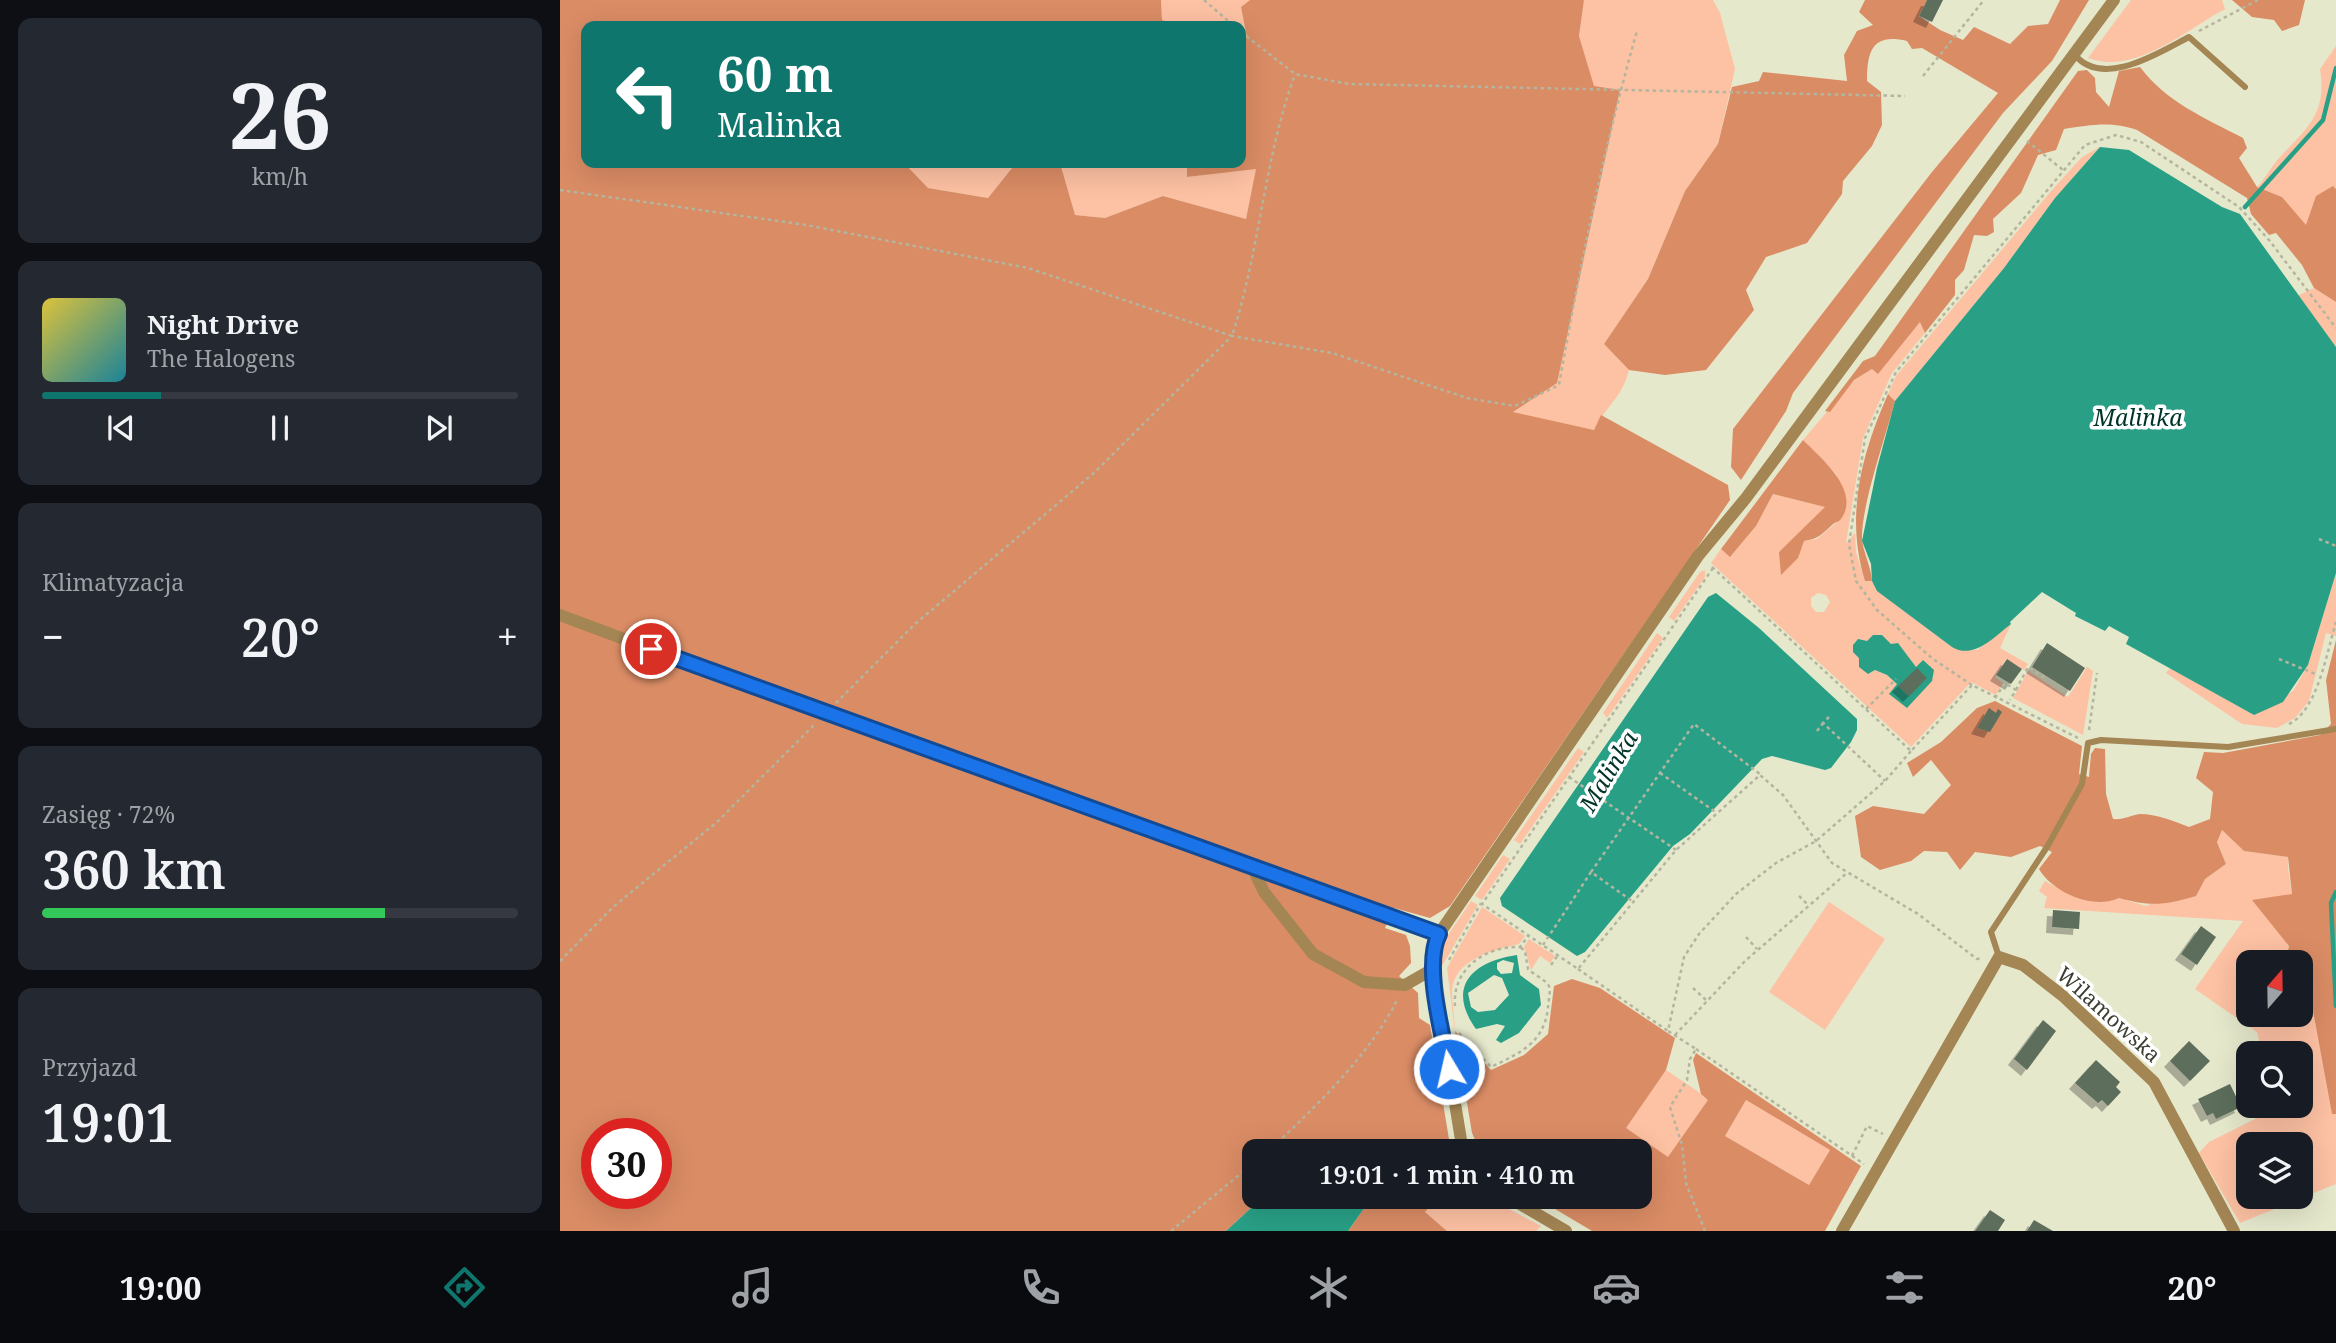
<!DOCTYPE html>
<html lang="pl">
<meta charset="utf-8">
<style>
body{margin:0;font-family:"Noto Serif",serif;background:#242831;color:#f1f3f6;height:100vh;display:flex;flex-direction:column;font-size:26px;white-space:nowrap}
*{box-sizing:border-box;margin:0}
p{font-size:23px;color:#9ea1a6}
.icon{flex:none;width:38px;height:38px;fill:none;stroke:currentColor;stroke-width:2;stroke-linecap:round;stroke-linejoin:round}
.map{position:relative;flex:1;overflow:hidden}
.details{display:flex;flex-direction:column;gap:18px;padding:18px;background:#0d0f14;width:560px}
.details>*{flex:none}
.banner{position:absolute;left:21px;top:21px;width:665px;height:147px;border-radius:14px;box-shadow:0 7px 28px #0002;background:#0f766e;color:#fff;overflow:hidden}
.needle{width:46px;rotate:20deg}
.buttons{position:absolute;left:1676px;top:950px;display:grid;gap:14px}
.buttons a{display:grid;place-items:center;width:77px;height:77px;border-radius:14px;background:#171b24;box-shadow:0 7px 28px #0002;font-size:35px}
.speed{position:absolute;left:21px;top:1118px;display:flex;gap:14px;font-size:35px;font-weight:700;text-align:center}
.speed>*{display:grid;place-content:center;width:91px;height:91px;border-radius:50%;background:#171b24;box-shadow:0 7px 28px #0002;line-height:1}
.speed .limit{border:10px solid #d22;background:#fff;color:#111}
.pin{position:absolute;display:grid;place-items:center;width:60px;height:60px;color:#fff;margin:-30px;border:4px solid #fff;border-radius:50%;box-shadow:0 2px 7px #0007}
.me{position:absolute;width:77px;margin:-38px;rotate:351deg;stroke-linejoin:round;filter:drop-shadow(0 0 5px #0008)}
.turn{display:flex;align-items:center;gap:24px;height:147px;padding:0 21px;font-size:32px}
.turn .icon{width:91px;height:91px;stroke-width:2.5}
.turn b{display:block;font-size:49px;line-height:60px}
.big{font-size:52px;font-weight:600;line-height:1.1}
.details .widget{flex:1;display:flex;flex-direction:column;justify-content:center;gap:10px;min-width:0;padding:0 24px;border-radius:14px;background:#242831}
.details .dial{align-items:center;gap:0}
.dial b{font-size:91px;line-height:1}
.song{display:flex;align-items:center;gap:21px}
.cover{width:84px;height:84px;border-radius:10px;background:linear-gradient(135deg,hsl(50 70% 55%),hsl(190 70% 35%))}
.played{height:7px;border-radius:4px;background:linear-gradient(90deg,#0f766e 25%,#363941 25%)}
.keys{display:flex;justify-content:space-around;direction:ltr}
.heat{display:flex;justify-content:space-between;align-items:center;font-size:38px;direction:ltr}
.charge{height:10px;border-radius:5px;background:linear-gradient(90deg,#34c759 72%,#363941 0)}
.trip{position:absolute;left:682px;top:1139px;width:410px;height:70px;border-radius:14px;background:#171b24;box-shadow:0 7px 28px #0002;font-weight:600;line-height:70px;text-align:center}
.dock{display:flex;height:112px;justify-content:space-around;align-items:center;background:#090b0e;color:#9ea1a6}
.dock .icon{width:49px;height:49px}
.dock .selected{color:#0f766e}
.dock b{font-size:32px;color:#f1f3f6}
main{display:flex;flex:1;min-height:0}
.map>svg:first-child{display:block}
.green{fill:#fdc1a3;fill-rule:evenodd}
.forest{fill:#da8c65;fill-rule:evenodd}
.water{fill:#29a086;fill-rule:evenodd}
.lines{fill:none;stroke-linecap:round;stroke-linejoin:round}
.stream{stroke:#29a086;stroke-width:4.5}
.building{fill:#5d6e5b;filter:url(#shadow)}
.path{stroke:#b3b59e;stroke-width:2.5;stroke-dasharray:3.5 3.5;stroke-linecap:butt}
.service{stroke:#a48554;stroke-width:6}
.minor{stroke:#a48554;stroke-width:12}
.route-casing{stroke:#114b97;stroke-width:18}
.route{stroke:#1a73e8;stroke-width:12}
.labels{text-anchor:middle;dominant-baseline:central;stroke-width:7;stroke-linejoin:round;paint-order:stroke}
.street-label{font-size:21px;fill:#3d3e33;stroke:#fff}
.water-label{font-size:23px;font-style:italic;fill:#003429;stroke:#fff}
</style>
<main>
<section class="details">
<div class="widget dial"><b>26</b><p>km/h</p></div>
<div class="widget">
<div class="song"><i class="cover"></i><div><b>Night Drive</b><p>The Halogens</p></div></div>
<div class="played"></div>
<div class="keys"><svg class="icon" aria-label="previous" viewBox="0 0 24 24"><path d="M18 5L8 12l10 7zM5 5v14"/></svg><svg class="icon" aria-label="pause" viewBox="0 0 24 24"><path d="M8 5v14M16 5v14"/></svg><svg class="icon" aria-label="next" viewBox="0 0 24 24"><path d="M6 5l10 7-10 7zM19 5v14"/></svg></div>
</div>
<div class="widget"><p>Klimatyzacja</p>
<div class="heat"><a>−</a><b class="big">20°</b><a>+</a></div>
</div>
<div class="widget"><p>Zasięg · 72%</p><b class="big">360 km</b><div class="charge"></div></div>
<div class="widget"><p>Przyjazd</p><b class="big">19:01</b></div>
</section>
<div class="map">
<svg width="1776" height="1231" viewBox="0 0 1776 1231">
<defs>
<filter id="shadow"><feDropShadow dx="-6" dy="6" stdDeviation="0" flood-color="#0004"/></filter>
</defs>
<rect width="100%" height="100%" fill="#e6e8cc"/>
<g class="green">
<polygon points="601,0 690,0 681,7 687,38 681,39 681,26 619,26 602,21"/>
<path d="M 1024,0 L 1153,0 L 1160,13 L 1175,69 L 1158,144 L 1125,191 L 1088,279 L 1044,344 L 1069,370 C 1061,400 1047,404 1034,430 L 952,413 L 997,382 L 1060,90 L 1034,87 L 1019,36 Z"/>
<path d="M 1571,0 L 1662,0 L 1665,9 C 1626,30 1574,76 1528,58 Z"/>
<path d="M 1776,46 L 1776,189 L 1773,186 L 1746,226 L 1722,197 L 1697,187 C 1706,178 1711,166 1720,157 C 1748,127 1767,114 1760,69 Z"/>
<polygon points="1540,147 1495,198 1444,268 1335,401 1328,394 1336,376 1492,190 1522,157"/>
<polygon points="344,163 456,163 428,198 368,188"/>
<polygon points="500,163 627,163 628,177 697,168 686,219 603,196 545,218 514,215"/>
<polygon points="1754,288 1776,302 1776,347 1737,296"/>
<path d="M 1361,321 L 1365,333 L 1332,373 L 1303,438 L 1286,543 L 1295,533 L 1296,552 L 1305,581 L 1312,581 L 1318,591 L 1392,647 L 1417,650 L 1451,624 L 1440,648 L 1468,664 L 1464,670 L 1446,659 L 1435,677 L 1443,683 L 1436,695 L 1411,682 L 1351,747 L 1151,563 L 1161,549 L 1171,556 L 1196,526 L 1213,494 L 1266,507 L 1219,552 L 1237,558 L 1244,541 L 1257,539 L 1282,518 L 1276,474 L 1243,440 L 1294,380 L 1312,369 L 1318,373 ZM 1258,593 L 1266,595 L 1270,602 L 1264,612 L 1256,612 L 1251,606 L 1251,598 ZM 1313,635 L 1331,644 L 1357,668 L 1363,660 L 1373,677 L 1347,708 L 1330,694 L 1337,684 L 1327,675 L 1315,670 L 1308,674 L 1300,661 Z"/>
<polygon points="1145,570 1145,577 1114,621 1109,617 1140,572"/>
<polygon points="1776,573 1776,636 1766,633 1749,701 1735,718 1717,728 1682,724 1606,673 1610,668 1694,715 1733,691 1748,665"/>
<polygon points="1097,633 1103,638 1047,718 1043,713"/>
<polygon points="1527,667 1533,671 1523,735 1453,698 1468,671 1508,697"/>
<polygon points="1018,748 1024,752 960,844 954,840"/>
<path d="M 1662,830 L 1684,851 L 1728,857 C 1727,871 1731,883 1732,896 C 1733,918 1731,942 1725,962 L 1689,962 L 1689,1015 L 1741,1015 L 1741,976 L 1747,977 L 1772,1113 L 1776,1114 L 1776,1184 L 1680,1223 L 1639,1153 L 1649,1142 L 1695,1119 L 1694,1113 L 1708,1106 L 1741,1106 L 1741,1054 L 1702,1053 L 1697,1032 L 1635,989 L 1683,921 L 1484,908 L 1487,897 L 1479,891 L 1485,881 C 1507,893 1534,909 1559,898 L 1586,906 L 1645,879 L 1666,864 L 1657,841 ZM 1689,1144 L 1741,1144 L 1741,1197 L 1689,1197 Z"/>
<polygon points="943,855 950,859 922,900 915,896"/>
<polygon points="911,901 918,905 882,966 880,947"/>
<polygon points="1269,902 1325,939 1265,1030 1209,992"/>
<path d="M 922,907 L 965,936 L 959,944 C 934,950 893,959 892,992 C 892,1005 895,1018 895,1031 L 887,968 Z"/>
<polygon points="969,939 995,956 990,963 980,956 971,970 964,947"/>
<polygon points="1106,1070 1149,1099 1108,1158 1065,1128"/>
<polygon points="1186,1100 1270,1150 1249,1185 1165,1136"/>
<polygon points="879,1197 926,1197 981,1226 976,1231 887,1231 865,1212"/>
</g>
<g class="forest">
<path d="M 0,0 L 601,0 L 602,20 L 619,26 L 26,26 L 26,163 L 344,163 L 368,188 L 428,198 L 456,163 L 500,163 L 515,215 L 545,218 L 603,196 L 686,219 L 696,169 L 627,177 L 627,163 L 681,163 L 681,39 L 687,38 L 681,7 L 690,0 L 1024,0 L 1019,36 L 1034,86 L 1060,90 L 997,383 L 953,412 L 1034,430 L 1041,415 L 1168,485 L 1170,500 L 890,906 L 870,918 L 834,908 L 825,928 L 846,935 L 850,946 L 851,963 L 839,976 L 858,993 L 859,1018 L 870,1025 L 891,1151 L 765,1152 L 754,1146 L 744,1151 L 695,1152 L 695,1197 L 703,1197 L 666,1231 L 0,1231 ZM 37,1134 L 96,1134 L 96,1194 L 37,1194 Z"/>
<path d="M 1305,0 L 1367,0 L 1359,16 L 1380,30 L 1403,40 L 1414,27 L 1450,44 L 1468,26 L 1488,24 L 1500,0 L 1529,0 L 1492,61 L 1443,113 L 1233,393 L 1226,411 L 1181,480 L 1171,467 L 1173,429 L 1372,172 L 1438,93 L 1362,48 L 1352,49 L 1347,41 C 1313,33 1307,50 1307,81 L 1321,92 L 1322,125 L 1312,146 L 1283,181 L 1282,194 L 1247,243 L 1206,257 L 1186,290 L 1194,310 L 1146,370 L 1105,375 L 1069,370 L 1044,344 L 1088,279 L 1125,191 L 1158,144 L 1172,87 L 1199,81 L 1203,72 L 1287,81 L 1284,55 L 1297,31 L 1313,25 L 1299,12 Z"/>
<polygon points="1672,0 1745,0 1739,25 1722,31 1714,20 1692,17"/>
<path d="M 1580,67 C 1606,102 1645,118 1683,138 L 1687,148 L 1679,158 L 1697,187 L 1722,197 L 1746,225 L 1756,196 L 1773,186 L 1776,189 L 1776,302 L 1754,288 L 1742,265 L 1716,233 L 1709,235 L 1691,214 L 1687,198 L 1577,130 C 1551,121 1531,125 1504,129 L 1496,150 L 1478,155 L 1461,193 L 1433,219 L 1434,232 L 1427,236 L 1414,235 L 1404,270 L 1395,280 L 1395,295 L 1365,333 L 1360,322 L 1318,374 L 1312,369 L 1294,380 L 1270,412 L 1265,411 L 1303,361 L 1315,356 L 1518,71 L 1527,70 L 1535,78 L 1536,92 L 1549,107 L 1559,71 Z"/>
<path d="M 1328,394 L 1335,401 C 1326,436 1301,506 1302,539 C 1303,552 1311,566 1312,581 L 1305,581 C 1285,516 1301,455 1328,394 Z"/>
<path d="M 1243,440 C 1262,459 1301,491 1281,519 C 1279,522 1275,522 1272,525 C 1262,534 1258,539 1244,541 L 1238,558 L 1221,575 L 1219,552 L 1265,507 L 1213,494 L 1196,526 L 1170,557 L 1161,549 Z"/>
<path d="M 1776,640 L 1776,1114 L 1772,1114 L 1747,978 L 1741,976 L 1741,962 L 1725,962 L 1729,946 L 1692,900 L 1732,894 L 1728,857 L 1684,851 L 1662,830 L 1657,842 L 1666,864 L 1645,879 L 1636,896 C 1605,905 1591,907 1559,898 C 1534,910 1493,893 1479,869 L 1492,852 L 1480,846 L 1451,857 L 1415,852 L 1400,870 L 1387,852 L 1364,851 L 1351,861 L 1320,870 L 1301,857 L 1295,816 L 1313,806 L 1364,814 L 1391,785 L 1371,760 L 1353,777 L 1347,763 L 1381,742 L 1417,708 L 1435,701 L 1522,746 L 1519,774 L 1529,777 L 1531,754 L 1535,748 L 1545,749 L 1546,794 L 1553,819 C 1564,820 1571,815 1580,814 C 1596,814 1614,821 1629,827 L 1650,819 L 1653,792 L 1636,778 L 1644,752 L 1663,753 L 1760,735 L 1771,724 L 1766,680 Z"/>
<path d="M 1012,979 L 1040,988 L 1115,1038 L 1106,1070 L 1066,1128 L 1108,1157 L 1148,1100 L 1141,1094 L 1133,1060 L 1136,1053 L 1301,1166 L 1265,1231 L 1032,1231 L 975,1197 L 1080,1197 L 1080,1152 L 920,1151 L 912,1133 L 895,1031 L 931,1070 L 964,1055 L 988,1034 L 994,986 ZM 1186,1100 L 1270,1150 L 1249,1185 L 1165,1136 Z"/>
<polygon points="812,1197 879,1197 865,1212 887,1231 788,1231"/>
</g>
<g class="water">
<path d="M 1540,147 L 1569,150 L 1662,207 L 1680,214 L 1776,347 L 1776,573 L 1748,665 L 1723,702 L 1694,715 L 1566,644 L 1569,637 L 1549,626 L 1545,631 L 1515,616 L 1516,613 L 1482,592 L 1450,622 L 1451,624 C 1434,637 1414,660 1392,647 L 1317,591 L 1312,581 L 1311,564 L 1302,541 L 1317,468 L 1335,401 L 1444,268 L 1495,198 Z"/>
<polygon points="1156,593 1199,628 1297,719 1297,730 1291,742 1271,768 1265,770 1212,756 1202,759 1130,834 1113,846 1025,952 1017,956 942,906 940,898 1148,597"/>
<polygon points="1313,635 1322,635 1331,644 1338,643 1356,667 1363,660 1374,670 1372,681 1347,708 1329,694 1337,684 1327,675 1315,670 1308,674 1299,667 1299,658 1293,652 1293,645 1298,639 1307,641"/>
<path d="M 957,955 L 960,975 L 979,989 L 981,1005 L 959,1033 L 941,1043 L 936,1040 L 945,1026 L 937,1024 L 916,1029 C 885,986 914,961 957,955 ZM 943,960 L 954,963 L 952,973 L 941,974 L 937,969 L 937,963 ZM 934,975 L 942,978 L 949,995 L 935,1010 L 918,1012 L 911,1007 L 908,993 Z"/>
<polygon points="703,1197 812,1197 788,1231 666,1231"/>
</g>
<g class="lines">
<g class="stream">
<polyline points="1685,207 1763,120 1776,68"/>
<polyline points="1776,892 1771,903 1776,1006"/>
</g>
</g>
<g class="building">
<polygon points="1367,0 1383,0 1372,22 1359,16"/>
<polygon points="1487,643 1525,668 1510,691 1472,667"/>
<polygon points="1447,659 1462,669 1451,684 1436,675"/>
<polygon points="1357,668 1367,678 1349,696 1338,686"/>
<polygon points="1429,708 1436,713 1438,709 1442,712 1430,732 1417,728"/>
<polygon points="1493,910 1520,912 1519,929 1492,927"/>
<polygon points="1641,926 1656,937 1637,965 1621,954"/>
<polygon points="1483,1020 1496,1031 1467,1070 1454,1059"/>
<polygon points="1629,1041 1650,1061 1630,1081 1610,1061"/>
<polygon points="1536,1060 1560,1082 1556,1087 1561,1092 1548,1106 1542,1100 1538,1103 1515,1083"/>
<polygon points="1670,1084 1681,1107 1656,1119 1653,1113 1647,1116 1638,1099"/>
<polygon points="1430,1210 1445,1220 1438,1231 1415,1231"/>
<polygon points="1474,1220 1493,1231 1467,1231"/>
</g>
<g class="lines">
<g class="path">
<polyline points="644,0 674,26"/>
<polyline points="1639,31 1698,0"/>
<polyline points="681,32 735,74 789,84 1345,96"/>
<polyline points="1363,76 1424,0"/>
<polyline points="1467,141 1503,170"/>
<path d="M 0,190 L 246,225 L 468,268 L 672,336 C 700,250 704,159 735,74"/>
<polyline points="1759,539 1776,546"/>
<polyline points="1152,567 1351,751 1412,685 1518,738"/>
<polyline points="1153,568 922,904 1018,969 1116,850 1200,775 1223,795 1272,863 1358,914 1417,959 1421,958"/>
<polyline points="1719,659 1758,675"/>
<polyline points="1412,685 1373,659 1317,610 1296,581 1289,544 1305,438 1336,372 1525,145 1556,135 1581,142 1679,207 1709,240 1776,328"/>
<polyline points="1456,690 1468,667 1487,679"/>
<polyline points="1435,698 1445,683 1456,690 1450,700"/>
<path d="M 276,703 L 355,624 L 535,472 L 672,336 L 772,353 L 907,398 L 955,406 L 999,385 C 1020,266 1044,147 1077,31"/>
<polyline points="1306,709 1336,679"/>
<polyline points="1269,717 1263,723 1325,781"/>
<path d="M 1729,724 C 1758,710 1767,651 1776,622"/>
<polyline points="1529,730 1537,673"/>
<polyline points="1257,731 1263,723"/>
<polyline points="1100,773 1157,813"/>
<polyline points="1009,777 1116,850"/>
<polyline points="1031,872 1134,724 1200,774"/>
<polyline points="1239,896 1248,905"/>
<polyline points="1186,937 1197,949"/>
<polyline points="983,945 1031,872 1072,901"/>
<polyline points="889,960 921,903"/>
<polyline points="0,961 53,907 157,822 254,725"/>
<polyline points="991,965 998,955"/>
<polyline points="1018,969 1108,1031"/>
<polyline points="1133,988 1147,1001"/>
<path d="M 895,1006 C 892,969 925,946 960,947 L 969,935"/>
<path d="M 899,1033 L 931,1067 C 960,1053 984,1043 988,1008 C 988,1002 991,993 989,986 C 985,979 974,975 968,969 L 965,951 L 960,947"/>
<polyline points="1115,1035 1185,961 1288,872"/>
<polyline points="1136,1049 1304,1164"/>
<path d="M 707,1152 C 753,1110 811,1054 838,998"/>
<polyline points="1292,1156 1307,1126 1323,1134"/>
<polyline points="611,1231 695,1162"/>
<polyline points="1145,1231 1126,1183 1122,1145 1110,1107 1127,1080 1130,1059 1136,1049 1108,1031 1124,957 1139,934 1176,894 1216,863 1256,841 1325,781 1351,751"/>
</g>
<g class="service">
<path d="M 1515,55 C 1543,89 1600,52 1629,37 L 1685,87"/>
<polyline points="1439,957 1431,932 1487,847 1522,784 1528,743 1541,740 1668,747 1776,729"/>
</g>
<g class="minor">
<polyline points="0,615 265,714 879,934"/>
<polyline points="693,869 704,892 753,954 804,982 845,985 873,969"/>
<polyline points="903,1152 873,969 874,944 879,934 1138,556 1186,498 1554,0"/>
<polyline points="948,1197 1006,1231"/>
<polyline points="1282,1231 1439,957 1463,965 1503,996 1594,1082 1674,1231"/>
</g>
</g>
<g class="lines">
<g class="route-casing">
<path id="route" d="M 91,649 L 879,934 C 863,966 883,1034 889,1069"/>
</g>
<use href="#route" class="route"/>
</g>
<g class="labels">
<g class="street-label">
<text transform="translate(1549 1014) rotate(42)">Wilamowska</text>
</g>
<g class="water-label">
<text x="1578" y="417">Malinka</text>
<text transform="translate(1048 771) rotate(-59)">Malinka</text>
</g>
</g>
</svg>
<div class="buttons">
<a><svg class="needle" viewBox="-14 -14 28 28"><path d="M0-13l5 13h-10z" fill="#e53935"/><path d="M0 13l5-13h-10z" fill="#9ea1a6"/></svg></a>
<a><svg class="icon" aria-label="search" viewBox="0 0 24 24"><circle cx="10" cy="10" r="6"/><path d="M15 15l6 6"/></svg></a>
<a><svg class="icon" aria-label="layers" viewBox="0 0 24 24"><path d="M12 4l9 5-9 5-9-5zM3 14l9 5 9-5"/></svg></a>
</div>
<div class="speed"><div class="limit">30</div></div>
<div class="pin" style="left:91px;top:649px;background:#d93025"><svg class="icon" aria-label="arrive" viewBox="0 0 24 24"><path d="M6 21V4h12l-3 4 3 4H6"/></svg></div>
<svg class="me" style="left:889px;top:1069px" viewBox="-20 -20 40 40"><circle r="17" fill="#1a73e8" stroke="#fff" stroke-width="3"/><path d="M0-11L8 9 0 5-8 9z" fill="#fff"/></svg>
<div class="trip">19:01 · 1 min · 410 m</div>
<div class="banner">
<div class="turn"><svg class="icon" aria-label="left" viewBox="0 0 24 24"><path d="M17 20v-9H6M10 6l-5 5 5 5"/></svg><div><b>60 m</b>Malinka</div></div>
</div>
</div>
</main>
<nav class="dock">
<b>19:00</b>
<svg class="icon selected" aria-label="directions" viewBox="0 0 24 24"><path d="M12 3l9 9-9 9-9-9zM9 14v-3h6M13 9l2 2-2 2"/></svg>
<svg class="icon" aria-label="music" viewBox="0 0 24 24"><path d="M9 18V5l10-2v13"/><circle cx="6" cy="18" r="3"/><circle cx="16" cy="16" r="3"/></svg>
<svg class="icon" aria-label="phone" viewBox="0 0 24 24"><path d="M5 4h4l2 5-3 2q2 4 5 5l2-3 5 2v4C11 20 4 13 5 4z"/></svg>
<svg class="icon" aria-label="climate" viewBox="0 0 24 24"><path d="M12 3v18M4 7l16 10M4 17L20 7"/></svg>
<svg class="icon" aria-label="car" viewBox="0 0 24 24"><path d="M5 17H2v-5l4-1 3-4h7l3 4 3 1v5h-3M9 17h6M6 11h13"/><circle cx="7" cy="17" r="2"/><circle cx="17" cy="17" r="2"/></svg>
<svg class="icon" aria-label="filters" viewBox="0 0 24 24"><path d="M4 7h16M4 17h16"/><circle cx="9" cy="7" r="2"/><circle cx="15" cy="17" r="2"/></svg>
<b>20°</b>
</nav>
